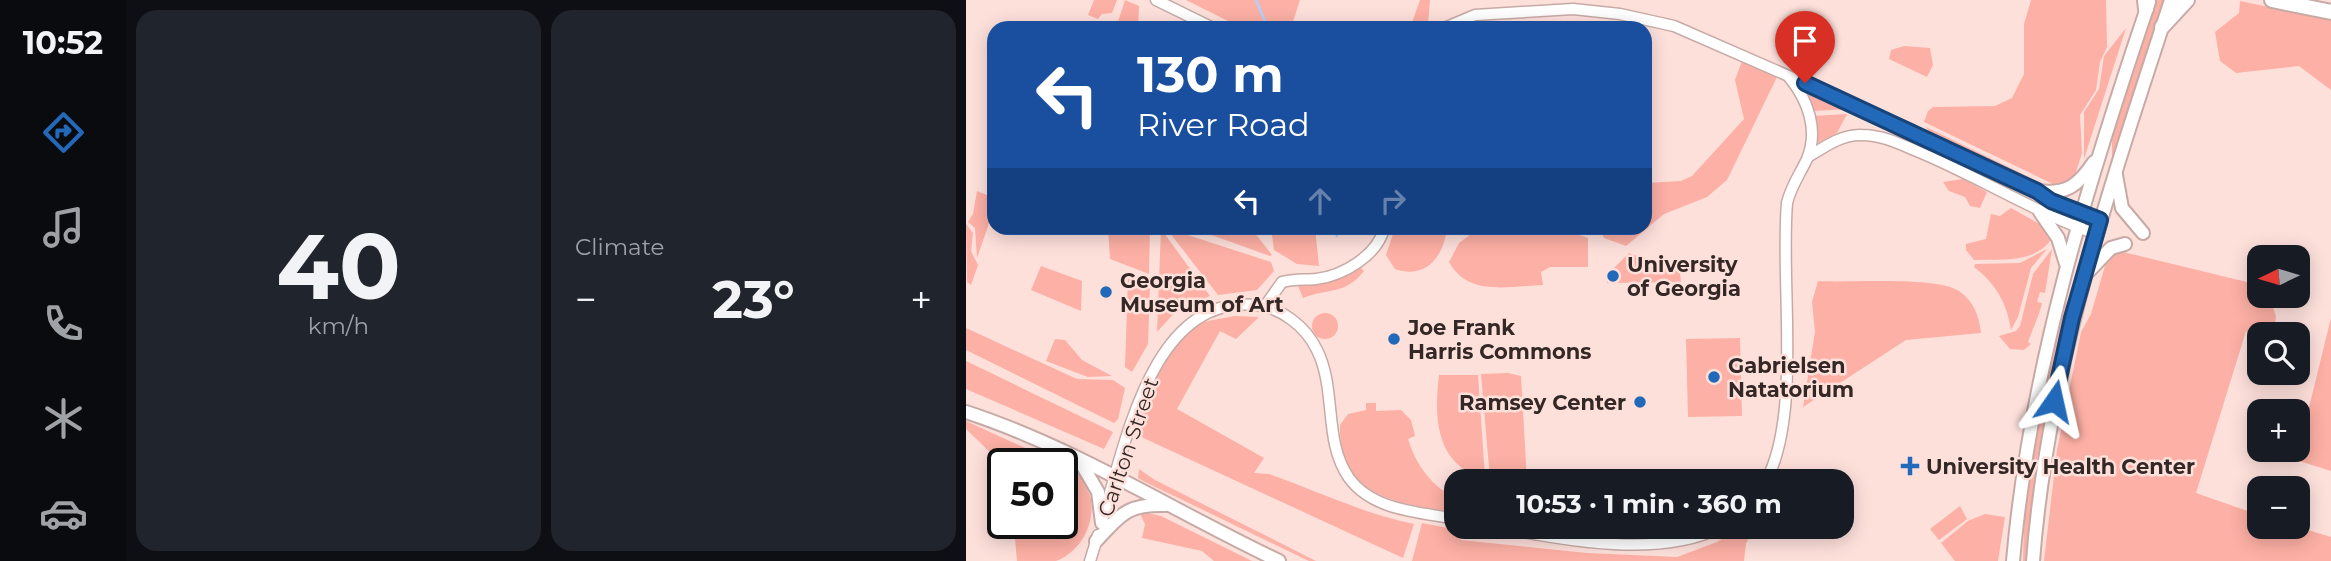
<!DOCTYPE html>
<meta charset="utf-8">
<style>
body{margin:0;font-family:Montserrat,sans-serif;background:#20242c;color:#f1f3f6;height:100vh;display:flex;flex-direction:column;font-size:26px;white-space:nowrap}
*{box-sizing:border-box;margin:0}
p{font-size:23px;color:#9ea1a6}
.icon{flex:none;width:38px;height:38px;fill:none;stroke:currentColor;stroke-width:2;stroke-linecap:round;stroke-linejoin:round}
.map{position:relative;flex:1;overflow:hidden}
.side{display:flex;flex-direction:column;gap:10px;padding:10px;background:#0d0f14;width:840px}
.side>*{flex:none}
.guide{position:absolute;left:21px;top:21px;width:665px;height:214px;border-radius:21px;box-shadow:0 4px 18px #0003;background:#1a4fa0;color:#fff;overflow:hidden}
.needle{width:46px;rotate:265deg}
.fabs{position:absolute;left:1281px;top:245px;display:grid;gap:14px}
.fabs a{display:grid;place-items:center;width:63px;height:63px;border-radius:14px;background:#171b24;box-shadow:0 4px 18px #0003;font-size:35px}
.speed{position:absolute;left:21px;top:448px;display:flex;gap:14px;font-size:35px;font-weight:700;text-align:center}
.speed>*{display:grid;place-content:center;width:91px;height:91px;border-radius:50%;background:#171b24;box-shadow:0 4px 18px #0003;line-height:1}
.speed .limit{border:4px solid #111;border-radius:10px;background:#fff;color:#111}
.pin{position:absolute;display:grid;place-items:center;width:60px;height:60px;color:#fff;margin:-72px -30px;border-radius:50% 50% 50% 0;rotate:-45deg;box-shadow:0 0 7px #0007}
.pin .icon{rotate:45deg}
.me{position:absolute;width:77px;margin:-38px;rotate:11deg;stroke-linejoin:round;filter:drop-shadow(0 0 5px #0008)}
.turn{display:flex;align-items:center;gap:24px;height:147px;padding:0 35px;font-size:32px}
.turn .icon{width:91px;height:91px;stroke-width:2.5}
.turn b{display:block;font-size:49px;line-height:60px}
.lanes{display:flex;align-items:center;height:66px;padding:0 35px;background:#0003;justify-content:center;gap:35px;direction:ltr}
.lanes .off{opacity:.35}
.big{font-size:52px;font-weight:700;line-height:1.1}
.side .card{flex:1;display:flex;flex-direction:column;justify-content:center;gap:10px;min-width:0;padding:0 24px;border-radius:21px;background:#20242c}
.side .dial{align-items:center;gap:0}
.dial b{font-size:91px;line-height:1}
.heat{display:flex;justify-content:space-between;align-items:center;font-size:38px;direction:ltr}
.side .tiles{flex:1;display:grid;gap:10px;grid-template-columns:repeat(2,1fr)}
.trip{position:absolute;left:478px;top:469px;width:410px;height:70px;border-radius:21px;background:#171b24;box-shadow:0 4px 18px #0003;font-weight:700;line-height:70px;text-align:center}
main{display:flex;flex:1;min-height:0}
.dock{display:flex;flex-direction:column;width:126px;justify-content:space-around;align-items:center;background:#090b0e;color:#9ea1a6}
.dock .icon{width:49px;height:49px}
.dock .selected{color:#2369b9}
.dock b{font-size:32px;color:#f1f3f6}
.map>svg:first-child{display:block}
.green{fill:#fdb0a5}
.lines{fill:none;stroke-linecap:round;stroke-linejoin:round}
.stream{stroke:#b0d2fe;stroke-width:2.5}
.minor-casing{stroke:#c7aaa5;stroke-width:13}
.major-casing{stroke:#c7aaa5;stroke-width:16}
.highway-casing{stroke:#c7aaa5;stroke-width:18}
.minor{stroke:#fff;stroke-width:10}
.major{stroke:#fff;stroke-width:12}
.highway{stroke:#fff;stroke-width:14}
.route-casing{stroke:#174478;stroke-width:18}
.route{stroke:#2369b9;stroke-width:12}
.poi-dot{fill:#2369b9;stroke:#fee0db;stroke-width:2.5}
.labels{text-anchor:middle;dominant-baseline:central;stroke-width:5;stroke-linejoin:round;paint-order:stroke}
.poi-label{font-size:21px;font-weight:bold;fill:#342827;stroke:#fee0db;text-anchor:start}
.street-label{font-size:21px;fill:#342827;stroke:#fee0db}
</style>
<main>
<nav class="dock">
<b>10:52</b>
<svg class="icon selected" aria-label="directions" viewBox="0 0 24 24"><path d="M12 3l9 9-9 9-9-9zM9 14v-3h6M13 9l2 2-2 2"/></svg>
<svg class="icon" aria-label="music" viewBox="0 0 24 24"><path d="M9 18V5l10-2v13"/><circle cx="6" cy="18" r="3"/><circle cx="16" cy="16" r="3"/></svg>
<svg class="icon" aria-label="phone" viewBox="0 0 24 24"><path d="M5 4h4l2 5-3 2q2 4 5 5l2-3 5 2v4C11 20 4 13 5 4z"/></svg>
<svg class="icon" aria-label="climate" viewBox="0 0 24 24"><path d="M12 3v18M4 7l16 10M4 17L20 7"/></svg>
<svg class="icon" aria-label="car" viewBox="0 0 24 24"><path d="M5 17H2v-5l4-1 3-4h7l3 4 3 1v5h-3M9 17h6M6 11h13"/><circle cx="7" cy="17" r="2"/><circle cx="17" cy="17" r="2"/></svg>
</nav>
<section class="side">
<div class="tiles">
<div class="card dial"><b>40</b><p>km/h</p></div>
<div class="card"><p>Climate</p>
<div class="heat"><a>−</a><b class="big">23°</b><a>+</a></div>
</div>
</div>
</section>
<div class="map">
<svg width="1365" height="561" viewBox="0 0 1365 561">
<rect width="100%" height="100%" fill="#fee0db"/>
<g class="green">
<polygon points="128,0 151,0 146,13 136,14 132,19 122,15"/>
<polygon points="159,0 173,6 172,28 150,28"/>
<polygon points="220,0 334,0 325,28 276,28"/>
<polygon points="454,0 464,0 462,24 457,28 444,28"/>
<polygon points="1065,0 1140,0 1141,47 1134,62 1130,90 1114,115 1116,153 1109,175 1100,183 1087,184 958,122 962,111 967,107 1029,106 1046,98 1058,74 1058,24"/>
<polygon points="1190,0 1199,0 1146,162 1146,136"/>
<polygon points="1274,1 1365,20 1365,90 1333,66 1270,73 1254,61 1249,32 1273,13"/>
<polygon points="1160,28 1118,159 1118,112 1133,89 1138,56"/>
<polygon points="938,46 964,48 967,65 961,77 923,59 925,50"/>
<polygon points="776,61 811,77 761,180 741,197 698,214 660,246 638,238 634,228 679,228 679,183 715,181 726,176 778,119 769,80"/>
<polygon points="839,89 884,109 847,111"/>
<polygon points="881,114 871,133 850,144 848,116"/>
<polygon points="960,127 1075,183 1086,186 1078,187 963,132"/>
<polygon points="997,179 1021,192 1014,208 1004,206 999,197 983,191 977,182"/>
<polygon points="11,191 28,198 28,209 11,258 9,228 2,222 7,214"/>
<path d="M 1045,208 L 1077,226 L 1087,237 C 1069,264 1037,259 1008,260 L 1000,250 L 1000,244 L 1020,239 L 1025,214 L 1034,216 Z"/>
<polygon points="0,224 7,233 5,251 12,265 5,285 1,282"/>
<polygon points="142,228 184,228 183,274 144,259"/>
<polygon points="200,228 305,262 308,271 291,290 252,295"/>
<polygon points="226,228 285,228 306,255 304,256"/>
<polygon points="305,228 349,228 353,266 331,264 308,250"/>
<path d="M 429,228 L 481,228 C 478,255 461,280 429,269 L 420,255 Z"/>
<path d="M 513,228 L 592,228 L 622,238 L 622,267 L 584,267 L 575,272 L 577,285 C 543,286 502,297 483,262 L 493,243 Z"/>
<polygon points="195,229 244,296 213,308 191,332"/>
<path d="M 1081,249 L 1065,268 L 1052,317 L 1045,330 C 1041,303 1030,284 1008,267 L 1009,264 L 1054,263 Z"/>
<path d="M 1086,249 L 1079,293 L 1074,292 L 1071,302 L 1076,303 C 1074,313 1066,331 1062,342 L 1065,344 L 1058,350 L 1044,349 L 1033,336 L 1050,331 L 1054,326 L 1067,274 Z"/>
<polygon points="1157,252 1281,282 1293,288 1293,296 1303,296 1310,316 1308,334 1293,336 1280,331 1230,493 1293,515 1293,527 1332,527 1365,537 1365,561 1078,561 1091,450 1115,332 1125,314 1139,266 1145,256"/>
<polygon points="663,253 714,272 715,282 641,283 641,275"/>
<polygon points="75,266 116,281 115,311 65,290"/>
<path d="M 395,268 L 398,271 C 378,296 364,287 337,298 L 332,286 L 365,282 Z"/>
<polygon points="162,278 184,286 182,344 166,372 159,367"/>
<path d="M 852,281 C 883,283 969,276 993,291 C 1008,301 1013,316 1015,333 L 940,340 L 837,407 L 849,332 L 846,302 Z"/>
<path d="M 1101,290 L 1100,315 L 1070,463 L 1061,561 L 1057,561 C 1058,468 1079,380 1101,290 Z"/>
<circle cx="359" cy="326" r="13"/>
<path d="M 268,316 L 293,317 L 270,339 L 254,331 L 211,409 L 298,458 L 288,473 L 303,474 C 351,491 398,514 448,524 L 437,558 L 171,435 C 180,403 197,341 230,325 C 241,320 256,319 268,316 Z"/>
<polygon points="1365,318 1365,471 1330,460"/>
<polygon points="0,328 111,379 147,380 159,388 152,419 148,423 0,350"/>
<polygon points="774,338 776,416 722,417 720,339"/>
<polygon points="89,339 99,340 116,360 146,376 122,377 80,361"/>
<polygon points="0,361 147,432 138,449 0,389"/>
<polygon points="542,373 555,376 561,481 524,479 515,374"/>
<path d="M 473,375 L 512,375 L 519,478 C 469,466 468,417 473,375 Z"/>
<path d="M 400,403 L 410,403 L 410,411 L 435,410 L 445,420 L 449,436 L 442,439 C 450,466 466,486 490,499 L 490,513 C 435,503 372,499 374,425 L 382,414 L 400,410 Z"/>
<polygon points="0,421 94,464 40,464 39,458 31,459 0,429"/>
<path d="M 96,465 L 115,476 C 117,485 124,491 125,500 C 129,525 114,552 90,561 C 79,561 62,561 51,561 L 48,528 L 43,523 L 96,523 Z"/>
<polygon points="173,469 189,480 350,561 343,561 177,481 172,478"/>
<polygon points="994,506 1001,519 973,540 964,529"/>
<polygon points="177,512 195,516 286,561 248,561 236,551 176,538 179,524 175,516"/>
<polygon points="1019,514 1039,517 1032,561 989,561 975,543 1002,521"/>
<polygon points="456,523 482,528 495,540 621,553 711,557 751,542 774,527 791,527 780,543 778,561 446,561"/>
</g>
<g class="lines">
<g class="stream">
<polyline points="290,0 301,26"/>
<polyline points="368,228 371,236"/>
</g>
<g class="minor-casing">
<g id="minor">
<polyline points="190,0 247,28"/>
<polyline points="478,28 509,15 607,9 654,14 708,26 944,129 1085,201 1134,221"/>
<path d="M 842,157 C 858,147 876,134 896,135 C 916,135 934,144 953,152 C 1013,177 1068,212 1130,234"/>
<path d="M 299,306 L 316,282 C 327,279 339,280 350,279 C 377,276 412,255 418,228"/>
<path d="M 800,481 C 836,414 814,282 821,203 C 825,186 834,174 841,159 C 853,130 842,100 823,77"/>
<path d="M 136,520 C 159,447 185,294 289,305 C 315,307 340,327 351,350 C 371,390 357,441 383,478 C 407,511 454,512 490,519"/>
<path d="M 531,527 C 599,540 692,559 756,527"/>
<polyline points="124,561 132,535"/>
</g>
</g>
<g class="major-casing">
<g id="major">
<polyline points="1150,175 1156,208 1177,233"/>
<path d="M 1071,191 C 1100,195 1112,186 1128,162"/>
<polyline points="1074,212 1092,238 1100,264"/>
<polyline points="1121,273 1145,248 1159,244"/>
<path d="M 0,412 C 110,448 209,512 313,561"/>
<polyline points="115,463 132,492 136,523"/>
<path d="M 130,541 C 155,515 160,504 199,505"/>
<path d="M 1047,561 C 1064,368 1121,185 1183,2"/>
<path d="M 1067,561 C 1082,366 1145,184 1205,0"/>
</g>
</g>
<g class="highway-casing">
<g id="highway">
<polyline points="1179,0 1180,9"/>
<polyline points="1306,0 1365,12"/>
<polyline points="1196,27 1221,0"/>
</g>
</g>
<use href="#minor" class="minor"/>
<use href="#major" class="major"/>
<use href="#highway" class="highway"/>
</g>
<g class="lines">
<g class="route-casing">
<polyline id="route" points="839,83 1071,191 1085,201 1134,220 1106,318 1088,401"/>
</g>
<use href="#route" class="route"/>
</g>
<g class="poi-dot">
<circle cx="647" cy="276" r="7"/>
<circle cx="140" cy="292" r="7"/>
<circle cx="428" cy="339" r="7"/>
<circle cx="748" cy="377" r="7"/>
<circle cx="674" cy="402" r="7"/>
<path d="M940.5 455.5h7v7h7v7h-7v7h-7v-7h-7v-7h7z"/>
</g>
<g class="labels">
<g class="poi-label">
<text x="661" y="264">University<tspan x="661" dy="24">of Georgia</tspan></text>
<text x="154" y="280">Georgia<tspan x="154" dy="24">Museum of Art</tspan></text>
<text x="442" y="327">Joe Frank<tspan x="442" dy="24">Harris Commons</tspan></text>
<text x="762" y="365">Gabrielsen<tspan x="762" dy="24">Natatorium</tspan></text>
<text x="660" y="402" text-anchor="end">Ramsey Center</text>
<text x="960" y="466">University Health Center</text>
</g>
<g class="street-label">
<text transform="translate(162 447) rotate(-71)">Carlton Street</text>
</g>
</g>
</svg>
<div class="fabs">
<a><svg class="needle" viewBox="-14 -14 28 28"><path d="M0-13l5 13h-10z" fill="#e53935"/><path d="M0 13l5-13h-10z" fill="#9ea1a6"/></svg></a>
<a><svg class="icon" aria-label="search" viewBox="0 0 24 24"><circle cx="10" cy="10" r="6"/><path d="M15 15l6 6"/></svg></a>
<a>+</a>
<a>−</a>
</div>
<div class="speed"><div class="limit">50</div></div>
<div class="pin" style="left:839px;top:83px;background:#d93025"><svg class="icon" aria-label="arrive" viewBox="0 0 24 24"><path d="M6 21V4h12l-3 4 3 4H6"/></svg></div>
<svg class="me" style="left:1088px;top:401px" viewBox="-20 -20 40 40"><path d="M0-17L14 15 0 8-14 15z" fill="#2369b9" stroke="#fff" stroke-width="4"/></svg>
<div class="trip">10:53 · 1 min · 360 m</div>
<div class="guide">
<div class="turn"><svg class="icon" aria-label="left" viewBox="0 0 24 24"><path d="M17 20v-9H6M10 6l-5 5 5 5"/></svg><div><b>130 m</b>River Road</div></div>
<div class="lanes"><svg class="icon" aria-label="left" viewBox="0 0 24 24"><path d="M17 20v-9H6M10 6l-5 5 5 5"/></svg><svg class="icon off" aria-label="ahead" viewBox="0 0 24 24"><path d="M12 20V5M6 11l6-6 6 6"/></svg><svg class="icon off" aria-label="right" viewBox="0 0 24 24"><path d="M7 20v-9h11M14 6l5 5-5 5"/></svg></div>
</div>
</div>
</main>
